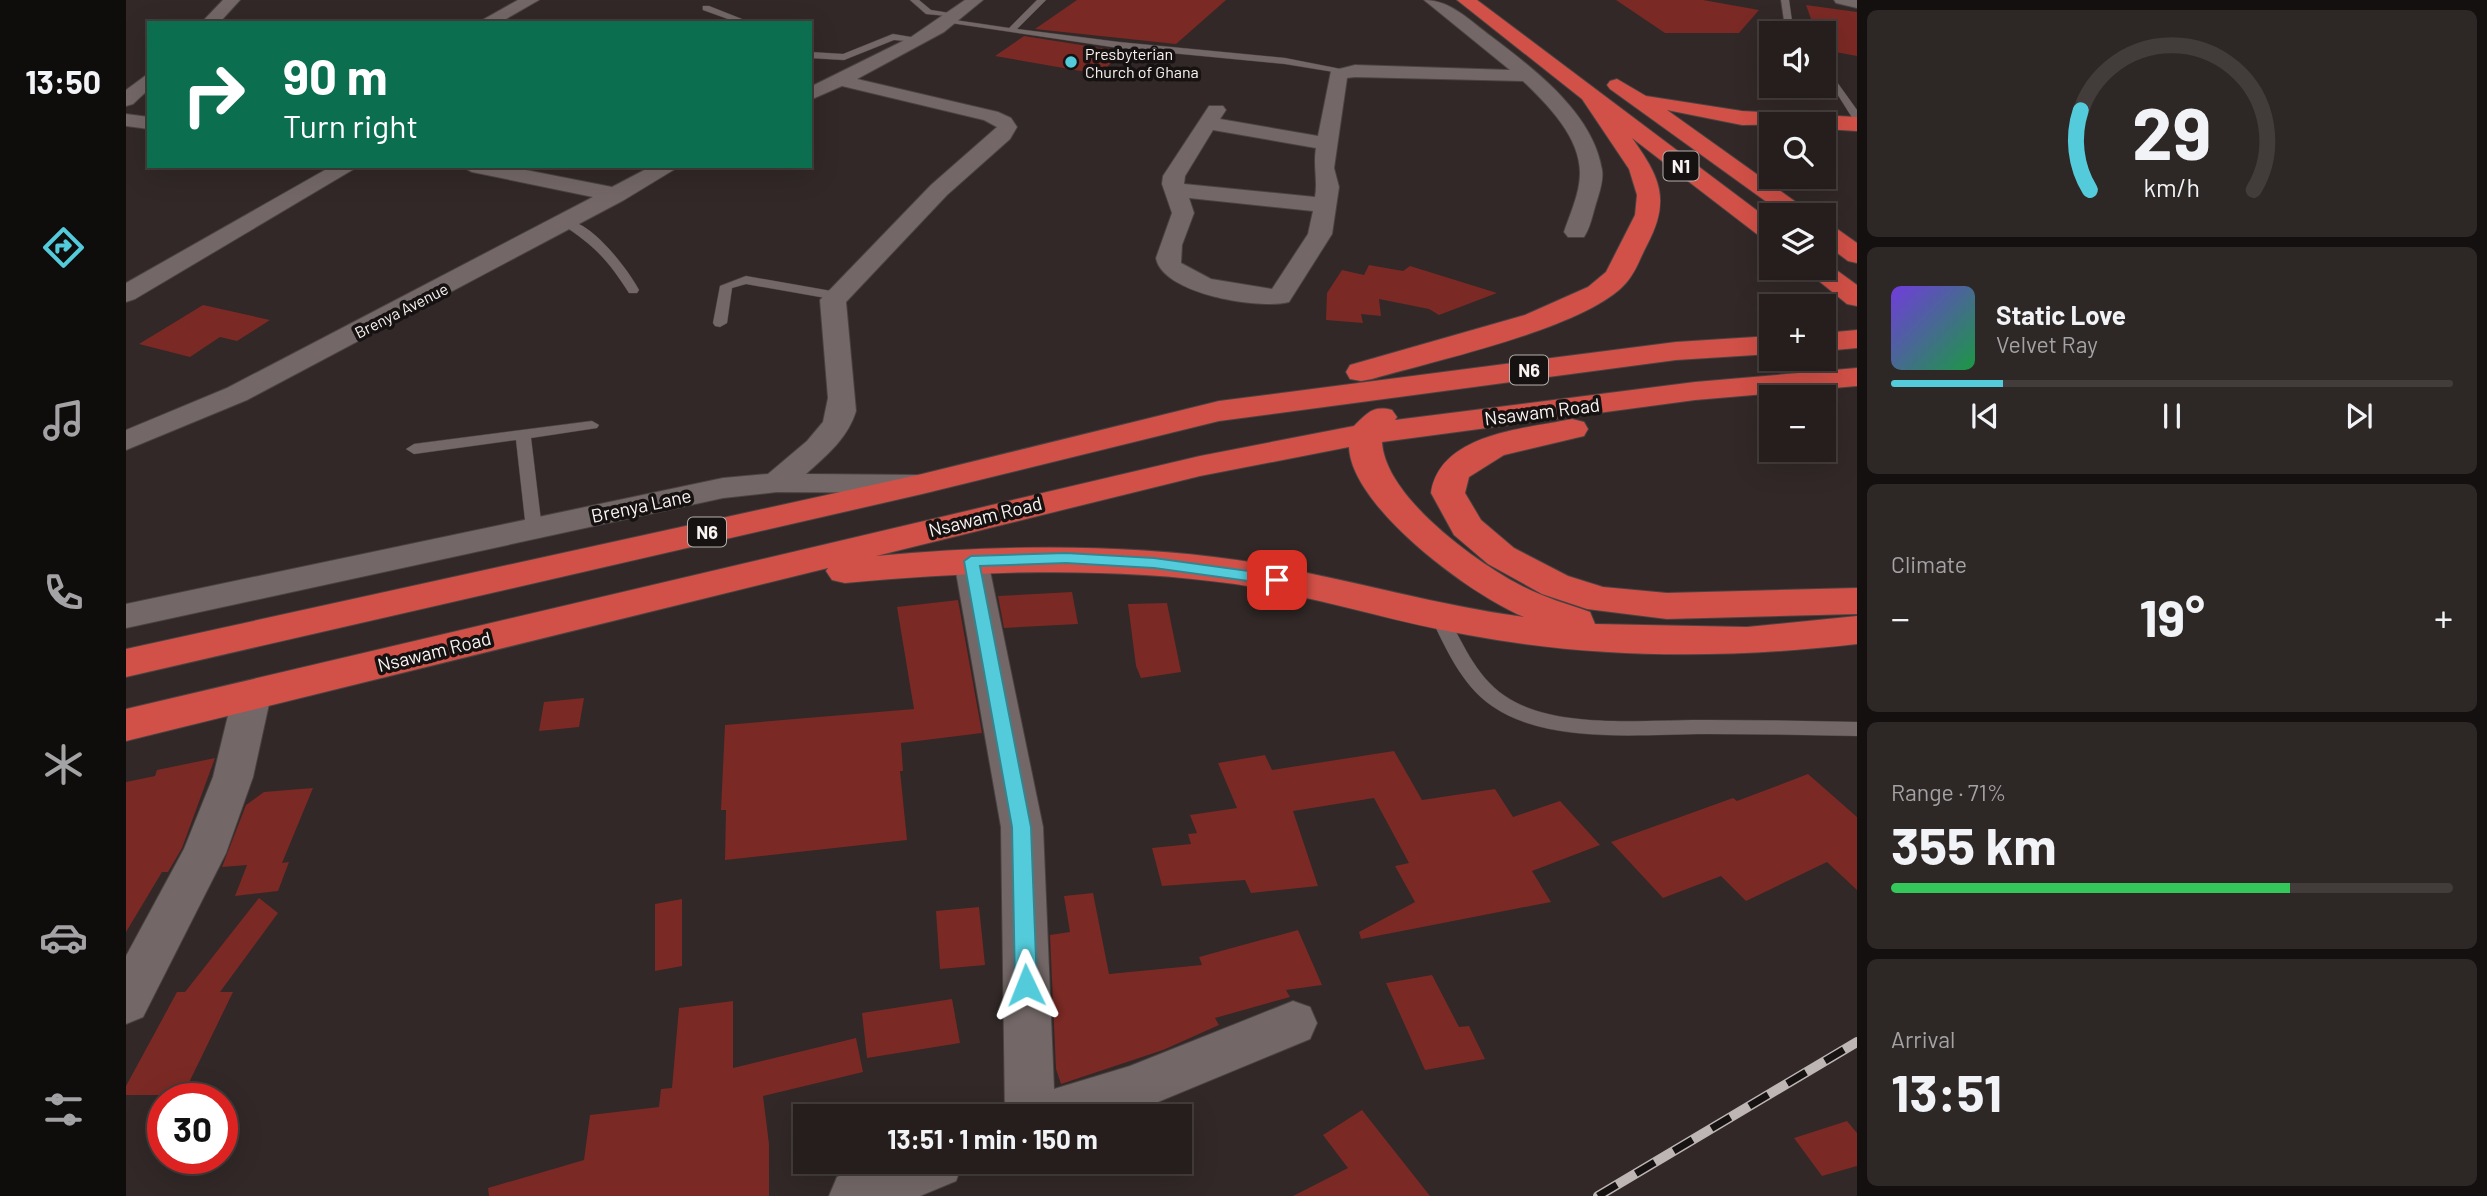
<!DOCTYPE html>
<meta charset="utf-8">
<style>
body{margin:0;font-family:Barlow,sans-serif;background:#2d2726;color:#f1f3f6;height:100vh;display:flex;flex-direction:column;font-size:26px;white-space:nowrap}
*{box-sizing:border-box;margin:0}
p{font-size:23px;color:#a3a2a4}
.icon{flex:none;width:38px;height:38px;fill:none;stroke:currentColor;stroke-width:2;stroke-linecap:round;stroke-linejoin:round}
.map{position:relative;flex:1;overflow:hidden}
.drawer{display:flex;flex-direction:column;gap:10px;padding:10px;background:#141010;width:630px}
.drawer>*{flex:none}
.top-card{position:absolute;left:21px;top:21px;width:665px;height:147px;border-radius:0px;box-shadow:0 7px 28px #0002,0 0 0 2px #423c3b;background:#0b6e4f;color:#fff;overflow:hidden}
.buttons{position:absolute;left:1633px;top:21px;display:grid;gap:14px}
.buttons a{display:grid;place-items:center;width:77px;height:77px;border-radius:0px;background:#251e1d;box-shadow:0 7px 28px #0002,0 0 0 2px #423c3b;font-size:35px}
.speed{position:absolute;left:21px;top:1083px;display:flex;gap:14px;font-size:35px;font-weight:700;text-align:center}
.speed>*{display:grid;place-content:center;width:91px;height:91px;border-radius:50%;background:#251e1d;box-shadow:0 7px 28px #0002,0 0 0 2px #423c3b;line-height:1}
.speed .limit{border:10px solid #d22;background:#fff;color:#111}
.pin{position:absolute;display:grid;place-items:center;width:60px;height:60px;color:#fff;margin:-30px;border-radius:14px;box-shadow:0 4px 10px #0006}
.me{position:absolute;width:77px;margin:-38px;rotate:358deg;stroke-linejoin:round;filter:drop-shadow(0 0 5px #0008)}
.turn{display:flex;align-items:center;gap:24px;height:147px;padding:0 21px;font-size:32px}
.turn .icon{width:91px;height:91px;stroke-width:2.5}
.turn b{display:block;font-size:49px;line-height:60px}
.big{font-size:52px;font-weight:700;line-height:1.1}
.drawer .tile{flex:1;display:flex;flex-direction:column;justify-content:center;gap:10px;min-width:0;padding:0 24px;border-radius:10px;background:#2d2726}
.drawer .dial{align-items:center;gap:0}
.dial svg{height:182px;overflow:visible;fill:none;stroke:#423c3b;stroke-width:7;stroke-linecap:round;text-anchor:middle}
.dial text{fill:#f1f3f6;stroke:none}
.song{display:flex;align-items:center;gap:21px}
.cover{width:84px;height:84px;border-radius:10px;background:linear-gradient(135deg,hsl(260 70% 55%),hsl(140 70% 35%))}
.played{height:7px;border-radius:4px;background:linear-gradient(90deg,#53cbda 20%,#423c3b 20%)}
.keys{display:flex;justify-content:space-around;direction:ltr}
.heat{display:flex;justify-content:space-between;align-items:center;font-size:38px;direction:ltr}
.charge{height:10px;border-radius:5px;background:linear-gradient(90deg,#34c759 71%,#423c3b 0)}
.trip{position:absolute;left:667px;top:1104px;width:399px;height:70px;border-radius:0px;background:#251e1d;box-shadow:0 7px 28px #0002,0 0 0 2px #423c3b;font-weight:700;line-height:70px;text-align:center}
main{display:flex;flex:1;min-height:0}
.tab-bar{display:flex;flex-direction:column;width:126px;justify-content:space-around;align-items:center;background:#0f0c0c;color:#a3a2a4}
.tab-bar .icon{width:49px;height:49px}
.tab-bar .on{color:#53cbda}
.tab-bar b{font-size:32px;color:#f1f3f6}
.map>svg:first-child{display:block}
.building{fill:#7b2924}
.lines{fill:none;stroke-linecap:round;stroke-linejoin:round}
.lane-casing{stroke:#4a4341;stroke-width:1}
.street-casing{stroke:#4a4341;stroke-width:2}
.highway-casing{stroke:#4a4341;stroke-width:2}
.lane{fill:#736867;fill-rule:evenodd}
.street{fill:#736867;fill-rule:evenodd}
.highway{fill:#d15047;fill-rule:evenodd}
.rail-casing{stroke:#bdb6b5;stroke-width:10}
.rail{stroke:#161211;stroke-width:7;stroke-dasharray:22;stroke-linecap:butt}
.route{fill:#53cbda;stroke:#36848e;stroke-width:2}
.poi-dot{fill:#53cbda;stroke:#161211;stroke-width:2.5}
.labels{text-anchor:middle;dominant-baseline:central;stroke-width:7;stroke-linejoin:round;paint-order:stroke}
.far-poi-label{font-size:16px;fill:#f9f3f2;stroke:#161211;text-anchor:start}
.far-street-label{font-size:16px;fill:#f9f3f2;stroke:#161211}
.shield{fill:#161211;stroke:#b5b0ae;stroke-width:2}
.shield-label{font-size:18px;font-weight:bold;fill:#f9f3f2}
.street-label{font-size:19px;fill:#f9f3f2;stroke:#161211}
</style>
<main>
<nav class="tab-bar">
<b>13:50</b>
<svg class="icon on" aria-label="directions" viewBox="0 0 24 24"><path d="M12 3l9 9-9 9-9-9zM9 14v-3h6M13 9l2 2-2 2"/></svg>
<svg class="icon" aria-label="music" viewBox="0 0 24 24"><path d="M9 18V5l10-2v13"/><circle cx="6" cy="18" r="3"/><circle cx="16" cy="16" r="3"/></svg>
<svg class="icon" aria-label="phone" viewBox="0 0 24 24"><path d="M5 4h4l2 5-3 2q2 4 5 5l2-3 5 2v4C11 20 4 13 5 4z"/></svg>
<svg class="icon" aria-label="climate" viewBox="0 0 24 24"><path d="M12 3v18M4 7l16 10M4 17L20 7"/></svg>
<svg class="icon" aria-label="car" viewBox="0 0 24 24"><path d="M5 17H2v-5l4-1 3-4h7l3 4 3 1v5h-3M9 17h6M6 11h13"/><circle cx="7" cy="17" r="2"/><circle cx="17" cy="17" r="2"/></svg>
<svg class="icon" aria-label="filters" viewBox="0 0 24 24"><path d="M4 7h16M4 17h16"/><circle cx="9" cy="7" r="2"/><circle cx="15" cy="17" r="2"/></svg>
</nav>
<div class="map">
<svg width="1731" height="1196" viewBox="0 0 1731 1196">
<rect width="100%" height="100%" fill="#312827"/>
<g class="building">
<polygon points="951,0 1100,0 1050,44 909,29"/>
<polygon points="1490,0 1577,0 1633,10 1613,33 1539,33"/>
<polygon points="1680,5 1731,12 1731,56 1698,50 1698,33 1690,33"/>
<polygon points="898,36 993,51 1000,51 972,74 869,56"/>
<polygon points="1243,265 1277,271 1284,266 1371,293 1313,315 1303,309 1253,299 1255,316 1235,314 1237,323 1200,320 1201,293 1216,270 1238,275"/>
<polygon points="77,305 144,320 111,341 94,337 64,357 13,344"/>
<polygon points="946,592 952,624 878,628 872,596"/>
<polygon points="832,600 856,733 775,743 777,771 774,771 781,840 599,860 600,810 595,810 599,725 788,709 771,607"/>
<polygon points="1041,603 1055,672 1015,678 1010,666 1002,604"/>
<polygon points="458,698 453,727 413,731 418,702"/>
<polygon points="1268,751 1296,800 1369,789 1387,817 1434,801 1474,845 1406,871 1425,902 1235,939 1233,932 1289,902 1269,866 1283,863 1248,798 1167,811 1192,886 1125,893 1119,880 1036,886 1026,848 1065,844 1062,834 1071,833 1064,815 1111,808 1092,763 1139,755 1146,770"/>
<polygon points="89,758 56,848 42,872 36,872 0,932 0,782 29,776 31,770"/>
<polygon points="1682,774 1731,817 1731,890 1701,862 1620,901 1595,876 1537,898 1485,842 1607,798 1611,801"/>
<polygon points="187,788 156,863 163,862 152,891 109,896 121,865 96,867 120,805 138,792"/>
<polygon points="967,893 983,974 1076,965 1073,957 1172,930 1196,985 1160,990 1164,997 1089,1018 1093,1025 1037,1050 935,1084 930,1069 924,935 944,932 938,896"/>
<polygon points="133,898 152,913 94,992 107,992 57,1095 0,1095 0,1086 51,992 59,992"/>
<polygon points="556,899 556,966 529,971 529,904"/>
<polygon points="853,907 859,965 814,969 810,911"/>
<polygon points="1306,975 1333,1027 1343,1026 1359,1059 1299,1070 1260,983"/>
<polygon points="826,999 834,1043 741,1058 736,1013"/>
<polygon points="607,1001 607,1068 730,1038 737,1072 637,1096 643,1144 643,1196 363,1196 362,1188 458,1160 464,1115 533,1107 535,1089 546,1088 553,1008"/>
<polygon points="1236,1110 1304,1196 1167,1196 1222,1168 1197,1135"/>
<polygon points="1721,1121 1731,1133 1731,1166 1696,1176 1668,1138"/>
</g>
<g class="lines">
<g class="lane-casing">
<g id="lane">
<polygon points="784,0 793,0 805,10 836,15 832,17 800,14"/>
<polygon points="911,0 920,0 891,29 993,42 1159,58 1225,71 1220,74 1159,64 993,48 818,22 822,19 883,28"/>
<polygon points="1655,0 1663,0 1667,28 1671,33 1663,33 1659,28"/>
<polygon points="577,6 583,6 626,23 613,23 577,10"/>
<polygon points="767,34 797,39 793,42 768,40 718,60 684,58 684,52 717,54"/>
<polygon points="1698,64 1731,110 1731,120 1727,119 1698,73"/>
<path d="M 435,220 C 462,216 501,268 513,290 L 511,293 L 503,293 C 482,260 468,245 435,224 Z"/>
<polygon points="620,276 711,292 717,296 711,300 620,284 606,288 601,323 594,327 589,326 587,323 594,286"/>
<polygon points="466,421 473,425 471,428 405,438 416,529 408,534 400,529 390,440 288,454 280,449 288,444"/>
<path d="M 1312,608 L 1318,610 C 1336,640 1348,675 1379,696 C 1430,731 1522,719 1582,720 C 1632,720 1681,721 1731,722 L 1731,736 C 1681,735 1631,734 1581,734 C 1515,734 1422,745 1366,706 C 1335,685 1319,646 1303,614 Z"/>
</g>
</g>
<g class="street-casing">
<g id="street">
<polygon points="97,0 114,0 93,23 75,23"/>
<polygon points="392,0 413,0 373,23 351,23"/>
<path d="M 839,0 L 857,0 L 818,32 L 731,79 L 872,112 L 885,118 L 891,127 L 884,139 L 821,195 L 720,302 L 730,411 C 722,438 700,456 680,474 L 796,475 L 807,477 L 812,484 L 807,491 L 796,493 L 651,492 L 597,498 L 0,628 L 0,604 L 597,478 L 642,474 L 681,441 L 697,422 L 702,398 L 694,300 L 805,185 L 871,127 L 858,120 L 716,86 L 684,100 L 684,87 L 785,37 Z"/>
<path d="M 1298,0 C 1325,0 1344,21 1366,37 C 1409,70 1467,113 1476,170 C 1478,182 1472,196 1469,207 C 1466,217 1464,228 1458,237 L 1442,237 L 1438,232 C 1444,214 1454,193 1454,173 C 1454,137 1422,105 1397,81 L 1229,77 L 1221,78 L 1208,168 L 1213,187 L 1206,234 L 1163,302 C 1134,310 1036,294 1030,258 L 1046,213 L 1036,184 L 1037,176 L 1083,106 L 1097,106 L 1100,110 L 1094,119 L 1192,136 L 1205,71 L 1229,65 L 1384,70 ZM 1087,130 L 1190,148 C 1187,166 1192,181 1189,197 L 1058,184 L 1059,176 ZM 1063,198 L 1187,211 L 1182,234 L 1146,289 L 1085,279 L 1055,263 L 1056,245 L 1068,213 Z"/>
<polygon points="1708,0 1731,0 1731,8 1710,3"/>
<polygon points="23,73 23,89 7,104 0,106 0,90"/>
<polygon points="0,114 23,117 23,129 0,126"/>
<polygon points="206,166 233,166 9,299 0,302 0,283"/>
<polygon points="335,166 379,166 486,187 526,166 554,166 498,200 121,400 0,450 0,430 101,388 467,197 346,172"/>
<polygon points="845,550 857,553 862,561 917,827 928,1089 1004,1066 1167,1001 1184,1007 1191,1023 1184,1039 998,1116 879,1116 875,827 828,561 833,553"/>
<polygon points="126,681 139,685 145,695 127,777 100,853 17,1017 0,1024 0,956 58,849 87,777 107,695 113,685"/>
<polygon points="747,1162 837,1162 830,1181 794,1196 703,1196 711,1177"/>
</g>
</g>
<g class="highway-casing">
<g id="highway">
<path d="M 1331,0 L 1351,0 L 1645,221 L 1645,241 L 1636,238 L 1506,138 C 1534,177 1545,200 1521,245 C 1514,258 1510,272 1500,283 C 1461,328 1307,361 1246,379 L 1235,381 L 1224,379 L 1220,372 L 1224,365 L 1399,315 L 1462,287 L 1480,272 L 1509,215 L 1511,195 L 1503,169 L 1456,99 Z"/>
<polygon points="1491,79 1520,96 1616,111 1731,117 1731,131 1698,129 1698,124 1616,125 1541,110 1688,215 1659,215 1484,89 1481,85 1484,81"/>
<polygon points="1698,223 1707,226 1731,243 1731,263 1722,261 1698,243"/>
<polygon points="1698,261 1731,285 1731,306 1721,304 1677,268 1698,268"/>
<polygon points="1731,330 1731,348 1698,351 1698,333"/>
<polygon points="1645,336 1645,354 1550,360 1093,421 796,494 0,677 0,649 796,474 1093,401 1550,342"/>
<path d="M 1731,368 L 1731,386 L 1569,400 L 1256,442 C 1259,496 1348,561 1394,585 C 1416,597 1441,604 1464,612 L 1469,624 L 1621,627 L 1731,616 L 1731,644 C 1601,659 1471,659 1342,635 C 1264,621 1188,596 1109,584 C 980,566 849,571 719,583 L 706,580 L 700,571 L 702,568 L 0,741 L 0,709 L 1074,456 L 1228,426 C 1241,413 1247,405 1266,410 L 1271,417 L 1269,420 L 1569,382 ZM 1223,447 C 1225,507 1346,596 1398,617 C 1301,604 1207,574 1111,560 C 992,543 869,545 750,556 L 1074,476 Z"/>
<path d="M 1446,419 L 1458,422 L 1462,429 L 1458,436 L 1378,455 L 1343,477 L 1339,493 L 1355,520 L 1388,548 L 1442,576 L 1477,587 L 1541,593 L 1731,588 L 1731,614 L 1541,619 L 1461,609 L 1416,594 L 1362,564 L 1328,535 L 1305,493 C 1314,433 1399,429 1446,419 Z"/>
</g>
</g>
<use href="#lane" class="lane"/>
<use href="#street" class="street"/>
<use href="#highway" class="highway"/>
<g class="rail-casing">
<polyline id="rail" points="1472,1196 1731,1042"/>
</g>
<use href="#rail" class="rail"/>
</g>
<polygon class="route" points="940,553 1028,558 1151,575 1159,580 1151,585 1028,568 940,563 854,566 905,827 911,985 907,992 900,995 892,992 889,985 886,827 838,561 845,556"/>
<circle class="poi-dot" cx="945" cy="62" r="7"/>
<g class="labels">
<g class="far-poi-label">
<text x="959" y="53">Presbyterian<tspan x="959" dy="18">Church of Ghana</tspan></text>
</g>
<g class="far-street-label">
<text transform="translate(275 310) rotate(-27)">Brenya Avenue</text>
</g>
<g class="shield">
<rect x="1537.5" y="151.5" width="35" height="29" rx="5"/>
<rect x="1384" y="355.5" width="38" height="29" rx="5"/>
<rect x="562" y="517.5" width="38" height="29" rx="5"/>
</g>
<g class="shield-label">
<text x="1555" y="166">N1</text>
<text x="1403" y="370">N6</text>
<text x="581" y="532">N6</text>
</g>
<g class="street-label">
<text transform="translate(1416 411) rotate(-7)">Nsawam Road</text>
<text transform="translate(515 505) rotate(-12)">Brenya Lane</text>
<text transform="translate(859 516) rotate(-14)">Nsawam Road</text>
<text transform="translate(308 651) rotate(-14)">Nsawam Road</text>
</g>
</g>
</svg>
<div class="buttons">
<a><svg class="icon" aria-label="sound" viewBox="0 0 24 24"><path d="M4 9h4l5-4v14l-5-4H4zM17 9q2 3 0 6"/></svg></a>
<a><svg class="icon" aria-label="search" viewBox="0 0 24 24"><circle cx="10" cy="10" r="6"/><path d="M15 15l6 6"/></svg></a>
<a><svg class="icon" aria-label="layers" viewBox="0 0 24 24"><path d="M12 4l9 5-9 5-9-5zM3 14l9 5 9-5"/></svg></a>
<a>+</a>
<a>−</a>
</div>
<div class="speed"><div class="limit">30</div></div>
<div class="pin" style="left:1151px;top:580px;background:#d93025"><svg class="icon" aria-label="arrive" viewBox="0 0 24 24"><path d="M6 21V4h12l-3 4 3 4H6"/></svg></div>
<svg class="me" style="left:900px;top:985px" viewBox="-20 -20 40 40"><path d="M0-17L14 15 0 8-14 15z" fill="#53cbda" stroke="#fff" stroke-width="4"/></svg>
<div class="trip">13:51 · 1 min · 150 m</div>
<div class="top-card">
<div class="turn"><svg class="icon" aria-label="right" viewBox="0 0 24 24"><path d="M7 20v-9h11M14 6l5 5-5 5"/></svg><div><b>90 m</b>Turn right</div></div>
</div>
</div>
<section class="drawer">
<div class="tile dial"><svg viewBox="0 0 100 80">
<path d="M14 69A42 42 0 1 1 86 69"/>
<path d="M14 69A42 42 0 0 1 10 34" stroke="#53cbda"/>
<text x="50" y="56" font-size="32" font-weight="700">29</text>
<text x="50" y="72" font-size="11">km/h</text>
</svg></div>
<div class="tile">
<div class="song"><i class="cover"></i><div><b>Static Love</b><p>Velvet Ray</p></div></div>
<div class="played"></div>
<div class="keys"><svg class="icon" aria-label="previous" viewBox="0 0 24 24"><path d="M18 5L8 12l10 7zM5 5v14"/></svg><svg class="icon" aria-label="pause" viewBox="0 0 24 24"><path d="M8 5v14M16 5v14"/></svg><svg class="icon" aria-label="next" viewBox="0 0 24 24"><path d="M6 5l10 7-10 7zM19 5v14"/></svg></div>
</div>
<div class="tile"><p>Climate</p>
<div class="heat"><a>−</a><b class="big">19°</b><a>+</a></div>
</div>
<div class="tile"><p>Range · 71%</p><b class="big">355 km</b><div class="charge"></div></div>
<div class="tile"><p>Arrival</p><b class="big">13:51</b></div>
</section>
</main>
